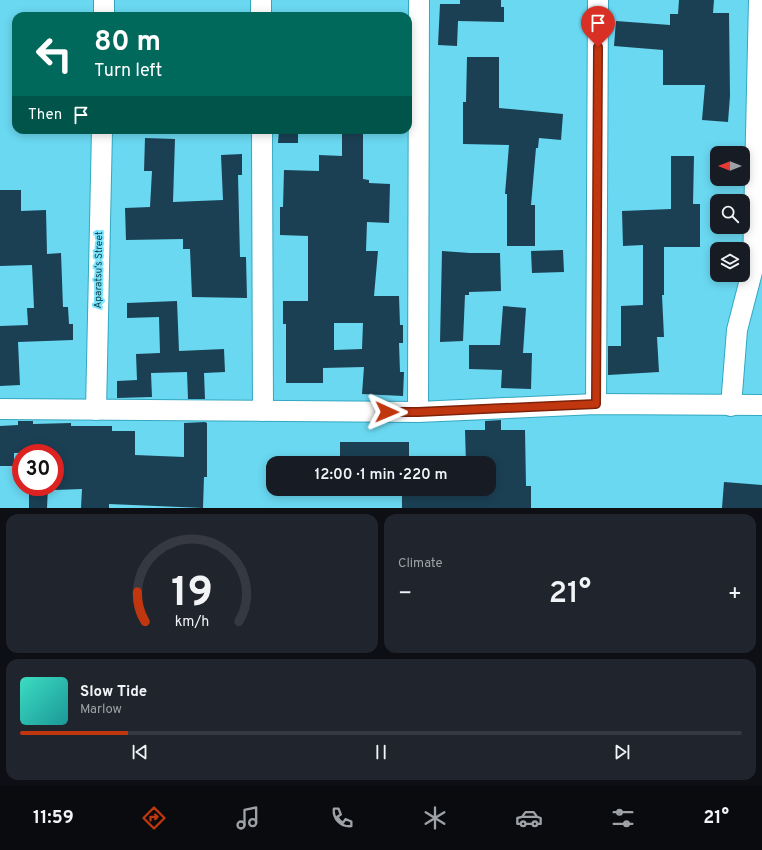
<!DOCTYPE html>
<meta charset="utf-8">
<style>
body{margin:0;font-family:Overpass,sans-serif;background:#20242c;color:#f1f3f6;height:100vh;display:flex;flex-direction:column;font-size:15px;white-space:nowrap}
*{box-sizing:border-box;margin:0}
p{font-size:13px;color:#9ea1a6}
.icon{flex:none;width:22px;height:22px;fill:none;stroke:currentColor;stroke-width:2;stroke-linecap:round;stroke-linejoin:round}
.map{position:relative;height:508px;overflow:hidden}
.sheet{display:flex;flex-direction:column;gap:6px;padding:6px;background:#0d0f14;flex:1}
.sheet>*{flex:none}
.top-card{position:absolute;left:12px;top:12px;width:400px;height:122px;border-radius:12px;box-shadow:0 2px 10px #0003;background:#00695c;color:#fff;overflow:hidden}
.needle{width:26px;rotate:270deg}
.tools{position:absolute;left:710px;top:146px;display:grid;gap:8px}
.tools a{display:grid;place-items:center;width:40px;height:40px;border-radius:8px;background:#171b24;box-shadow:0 2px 10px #0003;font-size:20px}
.speed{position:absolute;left:12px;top:444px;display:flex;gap:8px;font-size:20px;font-weight:700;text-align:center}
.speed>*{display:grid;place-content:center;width:52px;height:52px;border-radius:50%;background:#171b24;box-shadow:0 2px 10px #0003;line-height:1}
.speed .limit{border:6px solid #d22;background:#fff;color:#111}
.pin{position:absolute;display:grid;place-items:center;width:34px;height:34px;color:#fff;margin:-41px -17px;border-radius:50% 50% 50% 0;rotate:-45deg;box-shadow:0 0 4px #0007}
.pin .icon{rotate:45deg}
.me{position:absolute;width:44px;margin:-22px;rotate:91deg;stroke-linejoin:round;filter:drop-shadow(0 0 3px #0008)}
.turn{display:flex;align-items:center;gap:14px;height:84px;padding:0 16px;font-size:18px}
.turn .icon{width:52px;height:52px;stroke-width:2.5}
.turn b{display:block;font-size:28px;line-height:34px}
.then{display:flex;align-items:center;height:38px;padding:0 16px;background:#0003;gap:8px;font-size:15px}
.big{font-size:30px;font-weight:600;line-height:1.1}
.sheet .tile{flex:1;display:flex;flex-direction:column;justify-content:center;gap:6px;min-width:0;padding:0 14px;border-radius:12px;background:#20242c}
.sheet .dial{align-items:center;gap:0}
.dial svg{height:104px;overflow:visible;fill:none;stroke:#363941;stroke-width:7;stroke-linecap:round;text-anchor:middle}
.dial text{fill:#f1f3f6;stroke:none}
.song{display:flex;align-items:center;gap:12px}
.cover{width:48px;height:48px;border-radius:6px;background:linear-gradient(135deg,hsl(170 70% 55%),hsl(180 70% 35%))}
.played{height:4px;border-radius:2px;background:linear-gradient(90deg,#c0360f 15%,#363941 15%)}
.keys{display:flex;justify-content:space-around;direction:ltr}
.heat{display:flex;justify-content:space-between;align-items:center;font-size:22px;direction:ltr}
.sheet .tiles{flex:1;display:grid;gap:6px;grid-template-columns:1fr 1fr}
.tile:last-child{grid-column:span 2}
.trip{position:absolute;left:266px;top:456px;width:230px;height:40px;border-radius:12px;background:#171b24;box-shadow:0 2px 10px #0003;font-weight:600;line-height:40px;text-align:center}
.tabs{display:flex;height:64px;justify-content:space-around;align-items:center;background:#090b0e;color:#9ea1a6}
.tabs .icon{width:28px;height:28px}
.tabs .active{color:#c0360f}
.tabs b{font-size:18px;color:#f1f3f6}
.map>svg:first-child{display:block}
.building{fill:#1b4054;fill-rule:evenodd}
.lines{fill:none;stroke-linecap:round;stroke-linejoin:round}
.minor-casing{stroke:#33a8c1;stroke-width:22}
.minor{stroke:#fff;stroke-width:20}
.route-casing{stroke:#7d230a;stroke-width:10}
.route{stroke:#c0360f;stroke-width:7}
.labels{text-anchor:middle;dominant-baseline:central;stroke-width:4;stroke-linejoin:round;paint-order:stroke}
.street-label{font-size:10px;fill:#12424d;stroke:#78e5ff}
</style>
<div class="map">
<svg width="762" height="508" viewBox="0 0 762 508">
<rect width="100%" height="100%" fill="#6ad8f1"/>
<g class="building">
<polygon points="460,0 501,0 501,7 504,7 504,22 458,21 457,46 438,45 440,4 460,4"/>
<polygon points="679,0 714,0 713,13 729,13 730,96 728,122 702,120 705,85 663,85 663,50 614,46 616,21 670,25 670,14 678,14"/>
<polygon points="467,57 499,57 499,108 563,114 561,140 539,138 538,148 536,148 531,205 535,205 535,246 507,246 507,194 505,194 509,145 463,144 463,102 466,102"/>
<polygon points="279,130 298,130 298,143 278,143"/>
<path d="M 342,130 L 363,130 L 363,179 L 369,180 L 369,183 L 390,184 L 389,223 L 367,222 L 366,251 L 378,251 L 374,296 L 399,296 L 400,325 L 403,325 L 403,343 L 399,343 L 400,372 L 404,372 L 403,396 L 362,394 L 364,367 L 323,368 L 323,383 L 286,383 L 286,324 L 283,324 L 283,301 L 308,301 L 308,236 L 280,235 L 280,207 L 283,207 L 284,170 L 319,171 L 319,155 L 342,156 ZM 334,323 L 363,323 L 362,349 L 334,350 Z"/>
<polygon points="145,138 175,139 173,202 223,200 221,155 242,154 242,175 238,175 240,257 246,257 247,298 192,297 190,249 183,249 183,239 126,240 125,208 150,207 152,171 144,171"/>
<polygon points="671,156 694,156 693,204 700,204 700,247 664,247 664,295 662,295 664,337 657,337 659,372 608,375 608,346 621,346 621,306 643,305 643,245 623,246 622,211 671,209"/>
<polygon points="0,190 21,190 21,211 46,210 47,254 61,253 63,307 68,307 69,324 73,324 73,340 18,342 20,385 0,386 0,326 28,325 27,308 34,308 32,265 0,266"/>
<polygon points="563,250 564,272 532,273 531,251"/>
<polygon points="442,251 470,253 500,253 501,291 469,292 469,295 465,295 463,341 440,342"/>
<polygon points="177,301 179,351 224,349 225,372 204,373 205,399 188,399 187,372 151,373 152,397 117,398 117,381 137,380 136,354 160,353 159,317 127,318 127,303"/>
<polygon points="503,306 526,308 523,353 532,353 531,389 501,388 502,370 469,369 469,345 500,345"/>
<polygon points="501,420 501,430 525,430 526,486 531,486 531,508 402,508 402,489 489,489 489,463 466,463 465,430 485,430 485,421"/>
<polygon points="18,421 33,421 33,424 71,423 71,426 112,426 112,431 135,431 135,455 184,457 184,423 205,422 207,423 207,477 204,477 203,508 109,504 109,508 81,508 82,489 55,490 55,452 14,453 14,466 0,466 0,426 18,425"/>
<rect x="340" y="442" width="69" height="21"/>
<polygon points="724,482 762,485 762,508 722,508"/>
<polygon points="29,487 48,487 47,508 29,508"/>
</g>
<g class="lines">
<g class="minor-casing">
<g id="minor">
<polyline points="261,0 261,16"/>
<polyline points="104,16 104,0"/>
<polyline points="262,130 263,411"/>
<polyline points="596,404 598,0"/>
<polyline points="731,406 737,330 753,268 759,0"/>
<polyline points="0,409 418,412 596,404 762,405"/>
<polyline points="96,410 102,130"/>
<polyline points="418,412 419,0"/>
</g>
</g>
<use href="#minor" class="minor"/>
</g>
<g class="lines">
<g class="route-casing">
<polyline id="route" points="387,412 418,412 596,404 598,47"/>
</g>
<use href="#route" class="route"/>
</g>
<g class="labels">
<g class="street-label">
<text transform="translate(99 270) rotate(-89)">Aparatsu’s Street</text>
</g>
</g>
</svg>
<div class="tools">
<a><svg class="needle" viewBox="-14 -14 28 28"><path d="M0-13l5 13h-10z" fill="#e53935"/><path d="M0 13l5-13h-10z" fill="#9ea1a6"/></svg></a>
<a><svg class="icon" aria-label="search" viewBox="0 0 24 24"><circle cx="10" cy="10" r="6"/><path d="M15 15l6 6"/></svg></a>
<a><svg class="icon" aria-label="layers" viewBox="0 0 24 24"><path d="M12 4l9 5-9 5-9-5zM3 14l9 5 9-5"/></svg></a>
</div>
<div class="speed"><div class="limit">30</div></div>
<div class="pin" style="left:598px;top:47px;background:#d93025"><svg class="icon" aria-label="arrive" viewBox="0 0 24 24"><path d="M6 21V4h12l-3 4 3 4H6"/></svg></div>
<svg class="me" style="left:387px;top:412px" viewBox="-20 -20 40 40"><path d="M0-17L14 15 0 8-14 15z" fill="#c0360f" stroke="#fff" stroke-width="4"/></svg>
<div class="trip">12:00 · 1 min · 220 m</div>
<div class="top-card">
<div class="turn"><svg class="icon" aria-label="left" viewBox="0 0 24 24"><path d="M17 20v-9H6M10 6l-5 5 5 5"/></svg><div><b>80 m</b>Turn left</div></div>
<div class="then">Then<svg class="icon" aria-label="arrive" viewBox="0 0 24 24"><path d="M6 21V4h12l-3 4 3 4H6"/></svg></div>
</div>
</div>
<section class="sheet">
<div class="tiles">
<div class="tile dial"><svg viewBox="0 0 100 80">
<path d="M14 69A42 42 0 1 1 86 69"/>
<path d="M14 69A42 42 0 0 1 8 46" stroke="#c0360f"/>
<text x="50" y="56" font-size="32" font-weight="700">19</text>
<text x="50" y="72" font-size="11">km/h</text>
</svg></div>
<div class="tile"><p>Climate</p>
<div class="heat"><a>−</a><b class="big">21°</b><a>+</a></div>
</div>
<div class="tile">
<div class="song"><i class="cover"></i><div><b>Slow Tide</b><p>Marlow</p></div></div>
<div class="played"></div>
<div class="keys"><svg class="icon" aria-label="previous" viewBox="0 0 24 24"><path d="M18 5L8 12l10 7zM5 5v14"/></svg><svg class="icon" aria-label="pause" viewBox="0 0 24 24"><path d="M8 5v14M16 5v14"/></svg><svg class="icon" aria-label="next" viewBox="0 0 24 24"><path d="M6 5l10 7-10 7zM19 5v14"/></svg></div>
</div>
</div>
</section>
<nav class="tabs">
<b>11:59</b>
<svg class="icon active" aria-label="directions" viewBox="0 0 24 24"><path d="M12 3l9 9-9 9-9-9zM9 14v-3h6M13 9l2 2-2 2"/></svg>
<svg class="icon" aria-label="music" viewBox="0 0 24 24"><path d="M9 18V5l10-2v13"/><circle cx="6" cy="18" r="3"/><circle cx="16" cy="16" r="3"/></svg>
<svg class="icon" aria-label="phone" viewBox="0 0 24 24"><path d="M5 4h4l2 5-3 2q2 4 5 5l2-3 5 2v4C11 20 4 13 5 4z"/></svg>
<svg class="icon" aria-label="climate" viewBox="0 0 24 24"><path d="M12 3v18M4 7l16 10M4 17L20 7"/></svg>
<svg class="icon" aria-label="car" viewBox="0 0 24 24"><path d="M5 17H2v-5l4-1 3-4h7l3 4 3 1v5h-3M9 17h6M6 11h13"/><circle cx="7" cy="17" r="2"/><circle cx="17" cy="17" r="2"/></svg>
<svg class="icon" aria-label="filters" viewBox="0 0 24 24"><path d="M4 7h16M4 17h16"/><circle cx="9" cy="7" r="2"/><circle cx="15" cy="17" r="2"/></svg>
<b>21°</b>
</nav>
